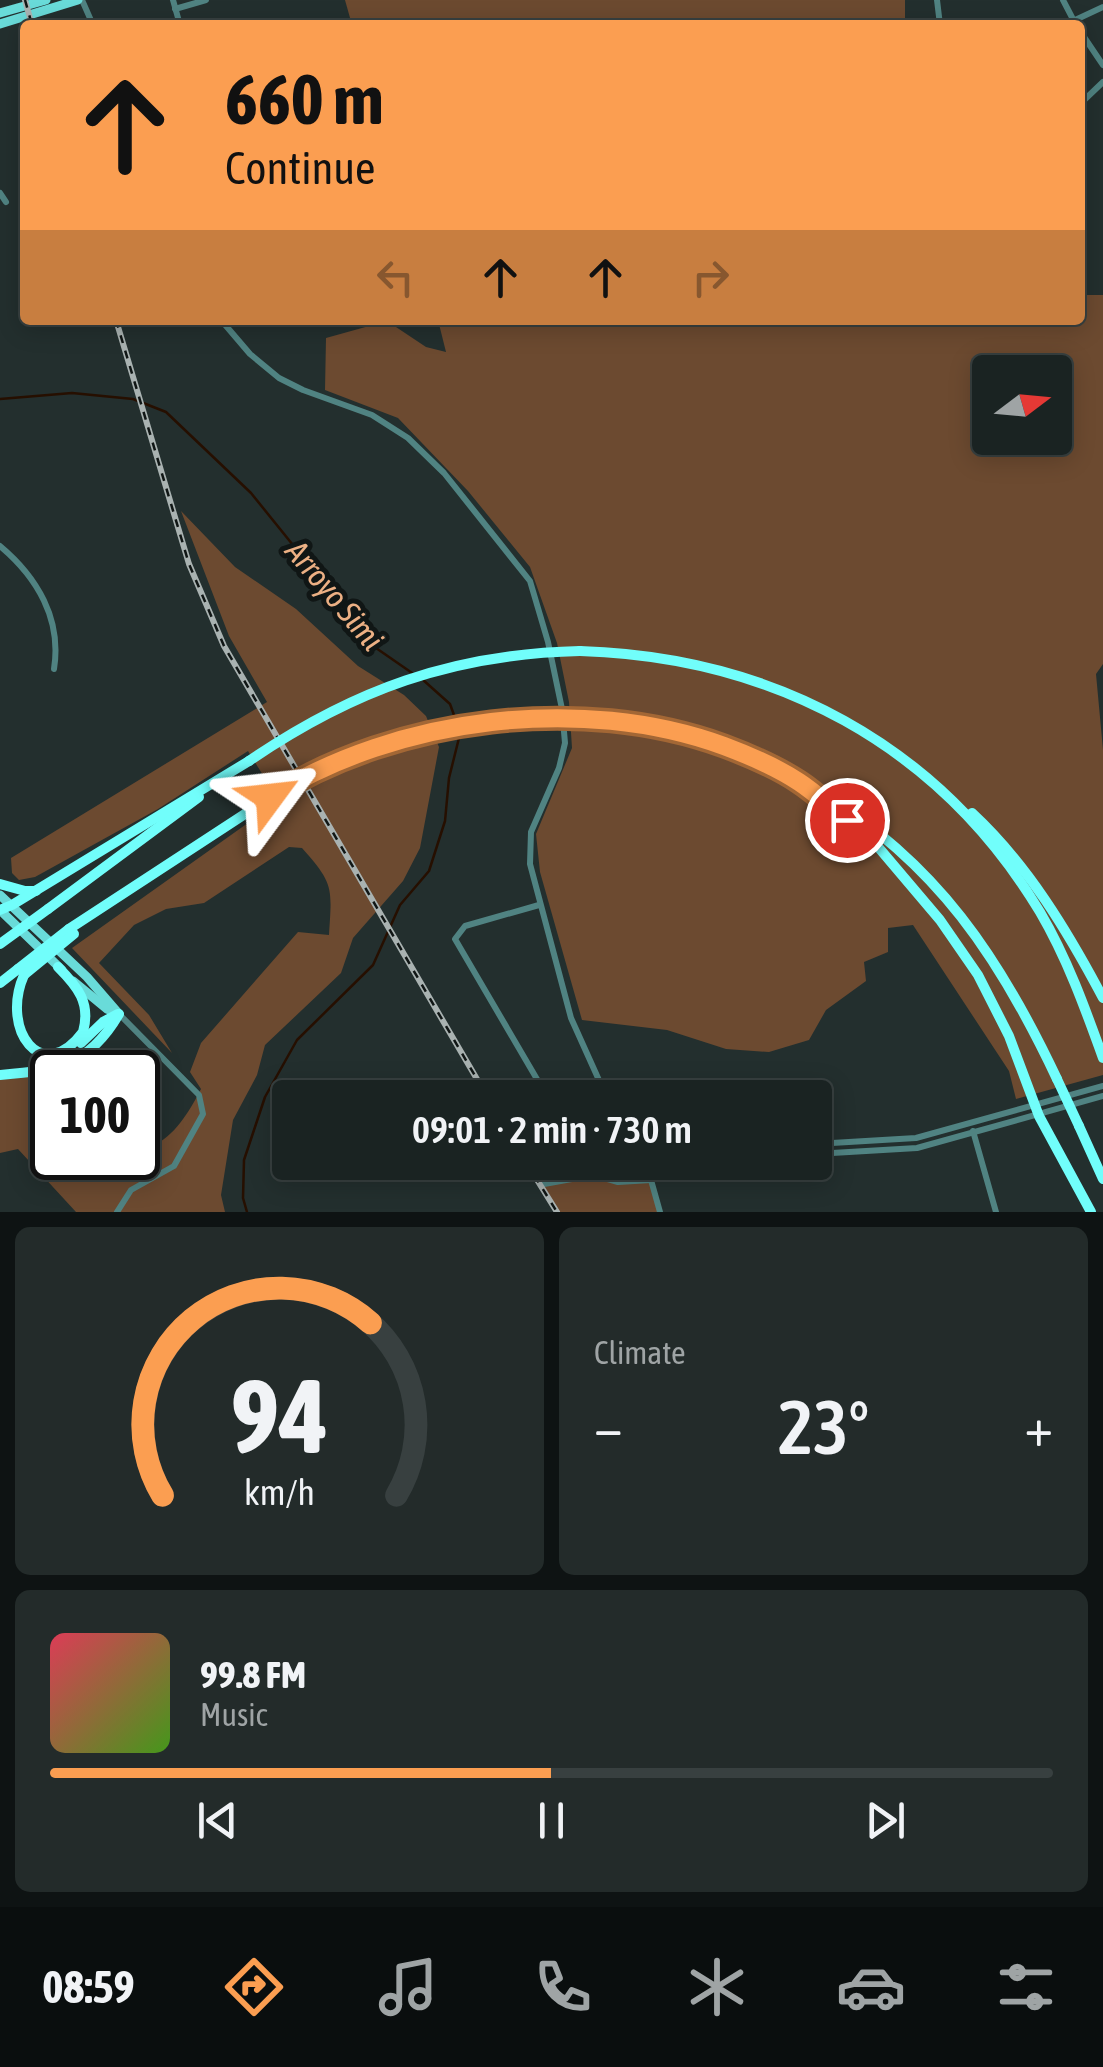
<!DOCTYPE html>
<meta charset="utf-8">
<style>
body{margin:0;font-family:"Asap Condensed",sans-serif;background:#232b2a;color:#f1f3f6;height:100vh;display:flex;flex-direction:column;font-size:38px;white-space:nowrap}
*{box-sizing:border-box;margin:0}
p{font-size:32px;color:#9fa4a5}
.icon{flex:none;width:55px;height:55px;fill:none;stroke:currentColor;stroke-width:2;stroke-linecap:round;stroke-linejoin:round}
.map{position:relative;height:1212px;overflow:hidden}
.side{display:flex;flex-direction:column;gap:15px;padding:15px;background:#0e1313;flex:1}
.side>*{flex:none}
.hud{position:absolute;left:20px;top:20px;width:1065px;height:305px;border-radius:10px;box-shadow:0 5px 25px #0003,0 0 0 2px #384040;background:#fb9e51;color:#111;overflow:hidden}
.needle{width:65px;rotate:74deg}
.fabs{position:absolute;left:972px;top:355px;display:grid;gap:20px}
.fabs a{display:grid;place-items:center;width:100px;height:100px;border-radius:10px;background:#1a2322;box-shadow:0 5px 25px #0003,0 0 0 2px #384040;font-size:50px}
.speed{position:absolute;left:30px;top:1050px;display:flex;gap:20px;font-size:50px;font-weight:700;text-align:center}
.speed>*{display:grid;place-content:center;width:130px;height:130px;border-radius:50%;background:#1a2322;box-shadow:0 5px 25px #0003,0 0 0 2px #384040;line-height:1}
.speed .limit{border:5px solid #111;border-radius:15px;background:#fff;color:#111}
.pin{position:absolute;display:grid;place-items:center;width:85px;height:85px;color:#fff;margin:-42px;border:5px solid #fff;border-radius:50%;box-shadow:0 2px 10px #0007}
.me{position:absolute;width:110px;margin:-55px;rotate:60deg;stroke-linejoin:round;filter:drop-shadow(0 0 8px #0008)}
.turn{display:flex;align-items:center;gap:35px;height:210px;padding:0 40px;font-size:45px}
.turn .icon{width:130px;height:130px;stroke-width:2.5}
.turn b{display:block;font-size:70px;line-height:85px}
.lanes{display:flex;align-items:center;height:95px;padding:0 40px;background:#0003;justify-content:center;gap:50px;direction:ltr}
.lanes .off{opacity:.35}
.big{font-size:75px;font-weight:600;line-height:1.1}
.side .tile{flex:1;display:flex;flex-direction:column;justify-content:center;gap:15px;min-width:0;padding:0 35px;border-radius:15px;background:#232b2a}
.side .dial{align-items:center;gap:0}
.dial svg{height:260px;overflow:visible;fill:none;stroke:#384040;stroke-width:7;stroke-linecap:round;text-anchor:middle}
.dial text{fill:#f1f3f6;stroke:none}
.song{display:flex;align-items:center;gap:30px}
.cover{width:120px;height:120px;border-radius:15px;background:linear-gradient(135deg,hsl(350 70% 55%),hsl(100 70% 35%))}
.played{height:10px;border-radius:5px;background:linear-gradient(90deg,#fb9e51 50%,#384040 50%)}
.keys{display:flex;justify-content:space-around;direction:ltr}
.heat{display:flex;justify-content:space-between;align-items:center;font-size:55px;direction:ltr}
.side .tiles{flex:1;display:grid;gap:15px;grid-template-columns:1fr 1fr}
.tile:last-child{grid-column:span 2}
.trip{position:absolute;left:272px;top:1080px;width:560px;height:100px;border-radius:10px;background:#1a2322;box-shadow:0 5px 25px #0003,0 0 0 2px #384040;font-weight:600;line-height:100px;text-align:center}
.tabs{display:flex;height:160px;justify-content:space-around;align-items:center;background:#0a0e0e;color:#9fa4a5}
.tabs .icon{width:70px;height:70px}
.tabs .active{color:#fb9e51}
.tabs b{font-size:45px;color:#f1f3f6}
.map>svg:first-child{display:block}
.green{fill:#6c4a30;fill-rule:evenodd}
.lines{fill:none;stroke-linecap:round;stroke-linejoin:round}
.stream{stroke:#260f00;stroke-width:2.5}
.minor{stroke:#508382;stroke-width:6}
.major{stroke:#69dbd9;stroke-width:9}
.highway{stroke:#71fefb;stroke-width:10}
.rail-casing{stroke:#a9b2b1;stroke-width:6}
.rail{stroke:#101615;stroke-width:2.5;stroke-dasharray:8;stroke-linecap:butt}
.highway-bridge{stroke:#71fefb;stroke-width:10}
.route-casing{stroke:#a36735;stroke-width:25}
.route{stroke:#fb9e51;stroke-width:18}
.labels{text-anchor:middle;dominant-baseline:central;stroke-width:10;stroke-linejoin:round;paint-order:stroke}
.water-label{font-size:32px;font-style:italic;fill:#ecb084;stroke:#101615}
</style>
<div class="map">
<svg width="1103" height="1212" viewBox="0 0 1103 1212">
<rect width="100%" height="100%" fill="#232f2e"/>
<g class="green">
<polygon points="345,0 905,0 905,25 352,25"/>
<path d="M 1080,295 L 1103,295 L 1103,664 L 1096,674 L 1103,750 L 1103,1075 L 1016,1099 L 1009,1071 L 913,925 L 888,928 L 888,952 L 864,962 L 866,981 L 826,1010 L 809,1040 L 769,1052 L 726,1049 L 667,1030 L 582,1020 L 540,872 L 536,834 L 572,748 L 569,702 L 557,643 L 530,567 L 468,491 L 398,418 L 325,390 L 326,338 L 387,321 L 426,347 L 446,352 L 438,320 L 1080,320 ZM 990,372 L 1055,372 L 1055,438 L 990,438 Z"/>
<path d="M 181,511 L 235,567 L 296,609 L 358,666 L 404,695 L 426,716 L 439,747 L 420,848 L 403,881 L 353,938 L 341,973 L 265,1045 L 257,1075 L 233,1120 L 221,1195 L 225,1212 L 76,1212 L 18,1149 L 0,1153 L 0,1079 L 52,1075 L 52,1158 L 138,1158 L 138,1134 L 151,1147 C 175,1136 189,1112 201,1089 L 190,1072 L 201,1043 L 298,932 L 329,935 C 332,887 334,884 302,848 L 289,847 L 204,903 L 166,909 L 134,925 L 99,963 L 149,1015 L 172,1053 L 72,948 L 279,801 L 248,751 L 158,809 L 35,877 L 19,880 L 12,873 L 11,858 L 267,702 L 229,636 Z"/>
<polygon points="594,1175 607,1181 651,1180 660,1212 557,1212 540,1185"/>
</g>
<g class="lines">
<g class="stream">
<polyline points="0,399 72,393 133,399 166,412 251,493 376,648 415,675"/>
<polyline points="422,679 450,704 458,726"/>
<polyline points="247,1212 243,1198 244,1160 265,1097 297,1040 373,965 400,905 429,871 445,821 449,778 460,734"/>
</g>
<g class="minor">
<polyline points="82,0 93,25"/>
<polyline points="173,0 180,25"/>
<polyline points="937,0 940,25"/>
<polyline points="1063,0 1076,25"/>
<polyline points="175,9 206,0"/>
<polyline points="1073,21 1103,7"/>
<polyline points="1080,31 1103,65"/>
<polyline points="1080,104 1103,82"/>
<polyline points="0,193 6,202"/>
<polyline points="221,320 250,354 279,378 303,390 372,415 408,438 444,473 530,581 548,642 562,709 565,743 559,768 531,832 530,864 571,1018 607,1098"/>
<path d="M 0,546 C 37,577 62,619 54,669"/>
<polyline points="539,905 465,926 455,939 548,1098"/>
<polyline points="973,1131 996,1212"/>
<polyline points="815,1144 916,1138 1103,1086"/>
<polyline points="815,1154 917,1148 1103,1096"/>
<polyline points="658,1162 651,1180 660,1212"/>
<polyline points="672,1162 703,1167 739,1162"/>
<polyline points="544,1184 594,1175 618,1182 651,1180"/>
<polyline points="117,1212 131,1190 174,1166 203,1114 199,1095 120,1015"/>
</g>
<g class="major">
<polyline points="0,13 46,0"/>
<polyline points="0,24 78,0"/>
<polyline points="0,895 87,977 119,1014"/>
<polyline points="0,910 62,970"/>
<polyline points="73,981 107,1009 119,1014"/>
</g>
<g class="highway">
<path d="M 580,651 C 773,657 939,744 1040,912 C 1067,958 1085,1008 1103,1058"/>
<polyline points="703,739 728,747 804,785"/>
<polyline points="801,783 879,848 940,920 978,975 1009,1036 1039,1116 1091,1212"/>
<path d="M 820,792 C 937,863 1000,958 1057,1079"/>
<path d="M 972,813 C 1028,865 1068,932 1103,998"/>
<polyline points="0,884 25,891 36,891"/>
<polyline points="48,909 199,797"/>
<polyline points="0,910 12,905 249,761"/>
<polyline points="69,929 271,797"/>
<path d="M 24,975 C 0,1030 42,1087 83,1032 C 91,1003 78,987 58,967"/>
<polyline points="0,983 18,969"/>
<polyline points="81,1043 103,1022 118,1014"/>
<path d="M 0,1075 C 57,1070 88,1067 119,1014"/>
<polyline points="1079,1126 1103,1179"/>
</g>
<g class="rail-casing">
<g id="rail">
<polyline points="25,0 32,25"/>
<polyline points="116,320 189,564 224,646 488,1098"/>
<polyline points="526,1162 557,1212"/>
</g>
</g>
<use href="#rail" class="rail"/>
<g class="highway-bridge">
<path d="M 249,761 C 353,690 452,654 580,651"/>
<path d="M 271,797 C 401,714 555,706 703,739"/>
<polyline points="0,944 48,909"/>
<polyline points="18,969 69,929"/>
<polyline points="24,975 74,934"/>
<polyline points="1057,1079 1079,1126"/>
</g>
</g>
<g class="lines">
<g class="route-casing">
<path id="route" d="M 270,797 C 397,717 582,694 724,746 C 748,755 778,768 799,782 C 816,793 831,808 847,820"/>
</g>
<use href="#route" class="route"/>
</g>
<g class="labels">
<g class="water-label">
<text transform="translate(335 595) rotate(50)">Arroyo Simi</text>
</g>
</g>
</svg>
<div class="fabs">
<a><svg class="needle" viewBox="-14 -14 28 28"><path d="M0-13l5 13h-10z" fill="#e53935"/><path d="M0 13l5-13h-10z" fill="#9fa4a5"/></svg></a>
</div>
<div class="speed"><div class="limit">100</div></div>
<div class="pin" style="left:847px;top:820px;background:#d93025"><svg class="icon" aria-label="arrive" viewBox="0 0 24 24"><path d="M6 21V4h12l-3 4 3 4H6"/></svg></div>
<svg class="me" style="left:270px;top:797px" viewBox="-20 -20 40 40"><path d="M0-17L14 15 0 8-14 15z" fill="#fb9e51" stroke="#fff" stroke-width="4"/></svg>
<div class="trip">09:01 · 2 min · 730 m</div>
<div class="hud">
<div class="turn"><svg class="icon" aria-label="ahead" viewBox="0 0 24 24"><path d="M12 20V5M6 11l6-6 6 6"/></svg><div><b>660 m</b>Continue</div></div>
<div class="lanes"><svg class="icon off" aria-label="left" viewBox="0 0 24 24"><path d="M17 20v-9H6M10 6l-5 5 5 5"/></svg><svg class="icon" aria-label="ahead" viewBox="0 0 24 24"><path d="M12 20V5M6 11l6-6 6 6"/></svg><svg class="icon" aria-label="ahead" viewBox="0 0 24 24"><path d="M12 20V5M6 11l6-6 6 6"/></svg><svg class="icon off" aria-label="right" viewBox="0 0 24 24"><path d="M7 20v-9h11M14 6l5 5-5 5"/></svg></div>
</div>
</div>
<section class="side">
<div class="tiles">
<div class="tile dial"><svg viewBox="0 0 100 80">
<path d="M14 69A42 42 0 1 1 86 69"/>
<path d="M14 69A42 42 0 0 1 78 16" stroke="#fb9e51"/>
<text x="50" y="56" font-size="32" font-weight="700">94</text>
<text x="50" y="72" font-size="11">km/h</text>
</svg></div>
<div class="tile"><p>Climate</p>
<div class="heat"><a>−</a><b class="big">23°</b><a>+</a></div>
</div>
<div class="tile">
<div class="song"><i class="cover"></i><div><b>99.8 FM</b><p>Music</p></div></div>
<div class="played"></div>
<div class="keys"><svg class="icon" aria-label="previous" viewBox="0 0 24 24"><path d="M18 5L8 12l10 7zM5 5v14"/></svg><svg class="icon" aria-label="pause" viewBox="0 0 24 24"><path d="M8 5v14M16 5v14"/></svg><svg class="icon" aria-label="next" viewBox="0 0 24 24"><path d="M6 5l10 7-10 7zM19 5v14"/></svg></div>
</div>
</div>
</section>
<nav class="tabs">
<b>08:59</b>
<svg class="icon active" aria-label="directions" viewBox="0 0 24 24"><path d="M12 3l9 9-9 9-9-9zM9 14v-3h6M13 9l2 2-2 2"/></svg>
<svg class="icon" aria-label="music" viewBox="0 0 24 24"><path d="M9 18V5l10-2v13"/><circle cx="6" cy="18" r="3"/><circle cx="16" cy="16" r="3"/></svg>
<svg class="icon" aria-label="phone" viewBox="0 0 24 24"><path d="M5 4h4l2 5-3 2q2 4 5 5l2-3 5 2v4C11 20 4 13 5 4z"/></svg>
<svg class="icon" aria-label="climate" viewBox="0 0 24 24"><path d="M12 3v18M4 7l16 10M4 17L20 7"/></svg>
<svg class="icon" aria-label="car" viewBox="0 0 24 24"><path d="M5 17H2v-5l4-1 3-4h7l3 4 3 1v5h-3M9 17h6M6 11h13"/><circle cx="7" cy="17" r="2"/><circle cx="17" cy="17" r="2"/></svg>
<svg class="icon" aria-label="filters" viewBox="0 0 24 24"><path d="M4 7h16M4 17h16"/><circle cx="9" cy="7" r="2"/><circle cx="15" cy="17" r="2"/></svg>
</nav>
